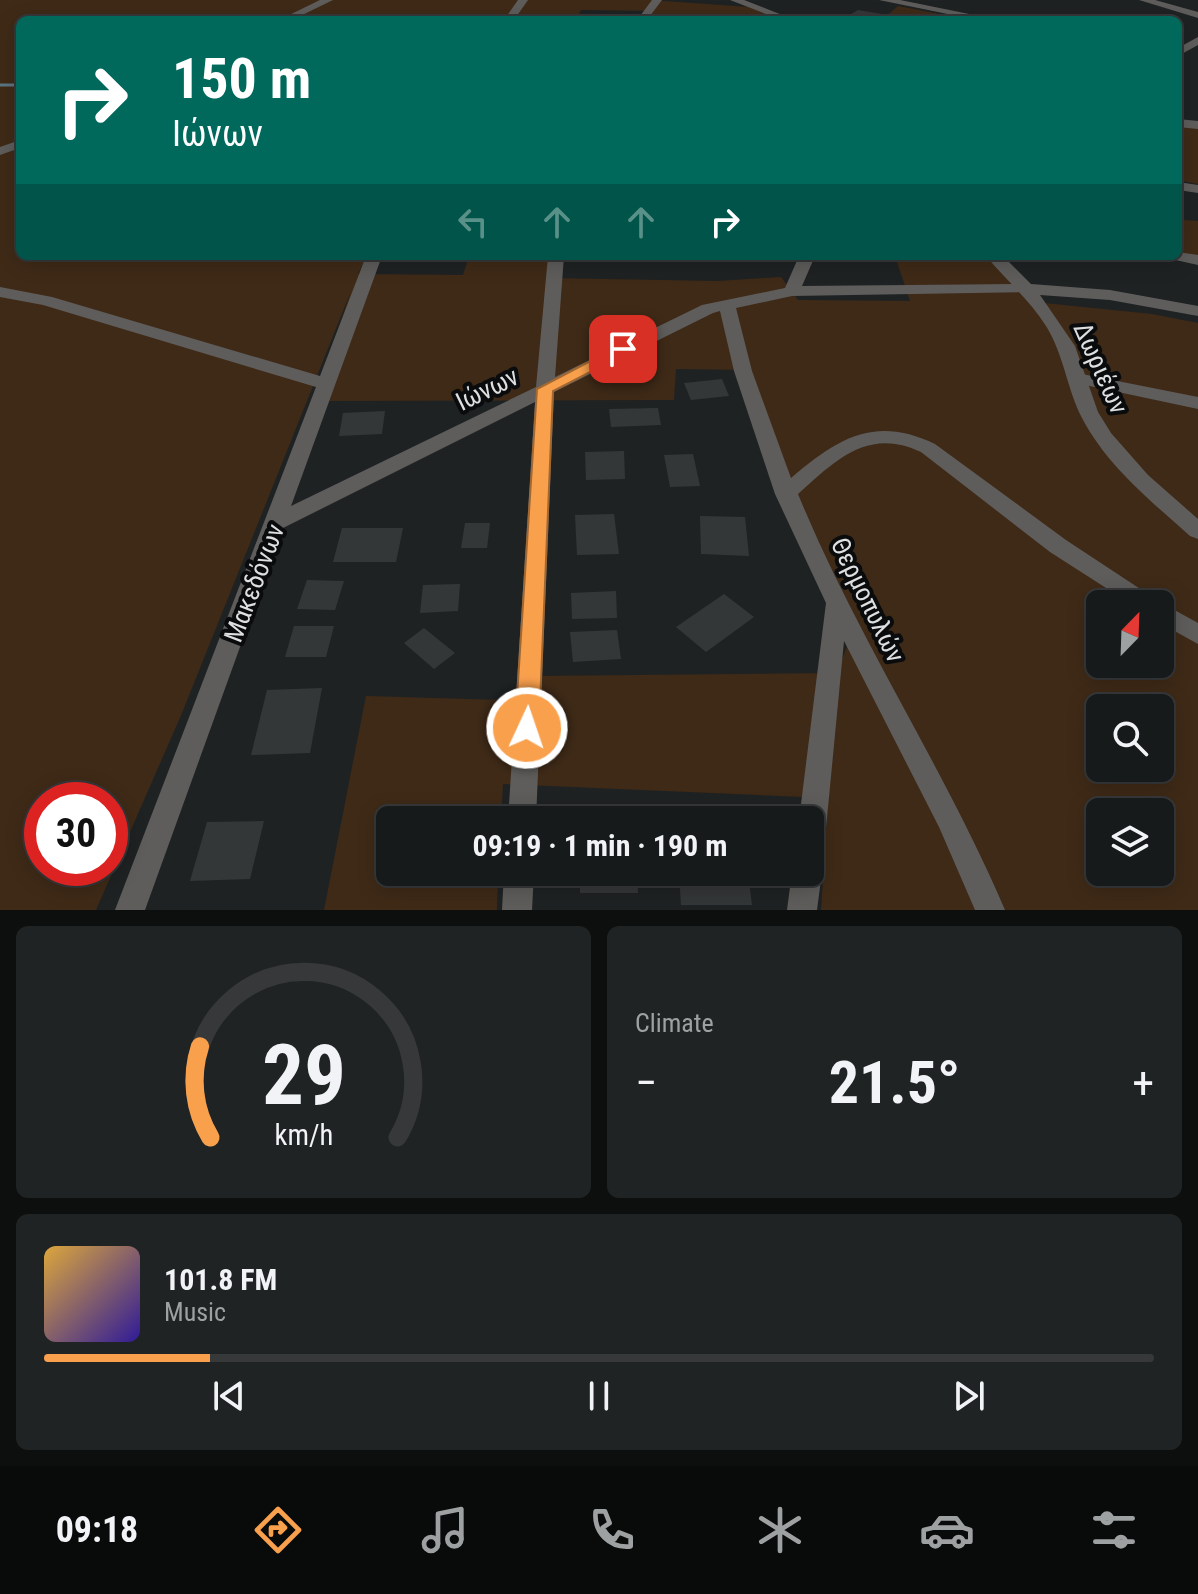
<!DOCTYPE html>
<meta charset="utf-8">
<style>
body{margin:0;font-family:"Roboto Condensed",sans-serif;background:#202323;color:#f1f3f6;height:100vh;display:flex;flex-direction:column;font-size:30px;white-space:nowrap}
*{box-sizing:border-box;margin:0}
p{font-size:26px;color:#9ea1a2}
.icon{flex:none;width:44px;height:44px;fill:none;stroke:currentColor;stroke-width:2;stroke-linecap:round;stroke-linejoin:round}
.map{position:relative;height:910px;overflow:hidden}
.side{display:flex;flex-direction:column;gap:16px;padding:16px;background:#0d0e0e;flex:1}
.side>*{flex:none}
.banner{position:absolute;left:16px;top:16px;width:1166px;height:244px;border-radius:12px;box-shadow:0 4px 20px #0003,0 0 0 2px #363839;background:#00695c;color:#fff;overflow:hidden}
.needle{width:52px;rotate:23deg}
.tools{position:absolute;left:1086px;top:590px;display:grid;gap:16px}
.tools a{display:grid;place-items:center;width:88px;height:88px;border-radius:12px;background:#171a1a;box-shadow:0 4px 20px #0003,0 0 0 2px #363839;font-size:40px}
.speed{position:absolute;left:24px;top:782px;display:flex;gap:16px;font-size:40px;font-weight:700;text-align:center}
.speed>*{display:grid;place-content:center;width:104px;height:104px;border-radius:50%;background:#171a1a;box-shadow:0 4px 20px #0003,0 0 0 2px #363839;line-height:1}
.speed .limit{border:12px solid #d22;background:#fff;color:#111}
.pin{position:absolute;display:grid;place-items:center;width:68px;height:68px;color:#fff;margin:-34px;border-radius:16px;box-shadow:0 4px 12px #0006}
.me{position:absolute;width:88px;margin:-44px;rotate:3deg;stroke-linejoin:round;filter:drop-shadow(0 0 6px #0008)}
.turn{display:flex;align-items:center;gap:28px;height:168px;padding:0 24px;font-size:36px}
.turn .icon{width:104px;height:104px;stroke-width:2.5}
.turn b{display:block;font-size:56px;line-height:68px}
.lanes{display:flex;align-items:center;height:76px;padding:0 24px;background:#0003;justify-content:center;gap:40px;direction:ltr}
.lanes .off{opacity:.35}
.big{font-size:60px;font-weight:700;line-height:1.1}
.side .widget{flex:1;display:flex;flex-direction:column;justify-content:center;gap:12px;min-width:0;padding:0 28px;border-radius:12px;background:#202323}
.side .dial{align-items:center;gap:0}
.dial svg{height:208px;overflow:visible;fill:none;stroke:#363839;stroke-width:7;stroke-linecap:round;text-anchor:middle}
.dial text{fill:#f1f3f6;stroke:none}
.song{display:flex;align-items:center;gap:24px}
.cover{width:96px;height:96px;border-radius:12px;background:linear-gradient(135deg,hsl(40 70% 55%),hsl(250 70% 35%))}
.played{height:8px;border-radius:4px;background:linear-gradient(90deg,#f9a04d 15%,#363839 15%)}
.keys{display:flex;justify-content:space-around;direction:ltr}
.heat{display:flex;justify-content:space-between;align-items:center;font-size:44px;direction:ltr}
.side .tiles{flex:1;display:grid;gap:16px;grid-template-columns:1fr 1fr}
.widget:last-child{grid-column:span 2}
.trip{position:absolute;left:376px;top:806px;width:448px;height:80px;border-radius:12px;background:#171a1a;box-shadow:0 4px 20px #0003,0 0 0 2px #363839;font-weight:700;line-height:80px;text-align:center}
.menu{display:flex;height:128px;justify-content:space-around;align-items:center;background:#090a0a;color:#9ea1a2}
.menu .icon{width:56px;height:56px}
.menu .current{color:#f9a04d}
.menu b{font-size:36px;color:#f1f3f6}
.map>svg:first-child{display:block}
.green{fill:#3f2a17;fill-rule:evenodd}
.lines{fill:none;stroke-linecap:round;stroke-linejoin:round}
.stream{stroke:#5a7581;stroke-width:3}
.building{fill:#343738}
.minor{fill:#5e5d5c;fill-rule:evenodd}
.tertiary{fill:#5e5d5c;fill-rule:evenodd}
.route{fill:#f9a04d;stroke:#a26832;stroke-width:2}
.labels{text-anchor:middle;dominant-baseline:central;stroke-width:8;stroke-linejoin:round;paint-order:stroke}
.street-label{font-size:26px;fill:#dddfe0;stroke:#0a0b0c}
</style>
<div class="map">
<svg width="1198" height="910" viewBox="0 0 1198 910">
<rect width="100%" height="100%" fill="#1f2223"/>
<g class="green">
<path d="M 0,0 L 651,0 L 748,7 L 784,20 L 649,20 L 651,11 L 581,10 L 576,20 L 20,20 L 20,256 L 367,256 L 358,274 L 463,275 L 469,256 L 548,256 L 547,278 L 717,281 L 781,277 L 798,300 L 910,301 L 897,262 L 999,260 L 1044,303 L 1152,314 L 1198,323 L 1198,910 L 821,910 L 828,798 L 503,784 L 501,820 L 390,820 L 390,872 L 498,872 L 497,910 L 324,910 L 366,696 L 535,701 L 537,676 L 837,673 L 856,622 L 785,480 L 749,370 L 676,369 L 674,400 L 315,401 L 351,291 L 182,713 L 96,910 L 0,910 ZM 1100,604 L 1160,604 L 1160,664 L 1100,664 ZM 1100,708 L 1160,708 L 1160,768 L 1100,768 ZM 42,800 L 110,800 L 110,868 L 42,868 ZM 1100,812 L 1160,812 L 1160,872 L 1100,872 Z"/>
<polygon points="898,6 971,20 882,20"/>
<polygon points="1178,125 1198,127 1198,184 1178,180"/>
<polygon points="1178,189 1184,220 1198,221 1198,256 1178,252"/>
</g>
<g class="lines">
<polyline class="stream" points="0,85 20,85"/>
</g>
<g class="building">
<polygon points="858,10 882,14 873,20 848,16"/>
<polygon points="722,379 729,396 691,400 684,383"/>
<polygon points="658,408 661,425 611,427 609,409"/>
<polygon points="385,411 382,434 339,436 343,413"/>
<polygon points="624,451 625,479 586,480 585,452"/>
<polygon points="693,454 700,486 670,487 664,455"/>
<polygon points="614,514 619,554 577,555 575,515"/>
<polygon points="700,516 745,517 749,556 701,554"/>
<polygon points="465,523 490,523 487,548 461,548"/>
<polygon points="342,528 403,528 396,562 333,562"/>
<polygon points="307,580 344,581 335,610 297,609"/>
<polygon points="460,584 458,611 420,613 423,585"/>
<polygon points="616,591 617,618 572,619 571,593"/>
<polygon points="724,594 754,617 706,652 676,627"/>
<polygon points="294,626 334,626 326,657 285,657"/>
<polygon points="424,628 455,653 434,669 404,643"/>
<polygon points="617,630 621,659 573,662 570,632"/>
<polygon points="322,688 310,753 251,755 267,690"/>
<polygon points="264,821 250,879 190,881 207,822"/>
<polygon points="580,872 637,872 638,893 580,893"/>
<polygon points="679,873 748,873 752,905 681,905"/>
</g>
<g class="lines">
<g class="minor">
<polygon points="320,0 333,0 292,20 279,20"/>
<polygon points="518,0 528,0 514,20 504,20"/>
<polygon points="652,0 662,0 647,20 637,20"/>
<polygon points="730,0 744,0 795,20 781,20"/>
<polygon points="1139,0 1155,0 1198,12 1198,18"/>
<polygon points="1198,37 1198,45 1178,56 1178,48"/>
<polygon points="1178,119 1198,121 1198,129 1178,127"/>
<polygon points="20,140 20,148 0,155 0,147"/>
<polygon points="1178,182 1198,185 1198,193 1178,190"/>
<polygon points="1178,252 1198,255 1198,265 1171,259 1168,256 1178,256"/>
<path d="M 366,256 L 382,256 L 291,506 L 536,387 L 548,256 L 564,256 L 555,377 L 702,305 L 785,288 L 799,256 L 815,256 L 802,286 L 1027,284 L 1035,289 L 1033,292 L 792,296 L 736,308 L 752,371 L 791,478 C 838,438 875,415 935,444 L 1066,540 L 1160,602 L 1198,623 L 1198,644 L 1160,623 L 1160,604 L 1131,604 L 1050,552 L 921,452 C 868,427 836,460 798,494 C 857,638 944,767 1005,910 L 975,910 L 939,827 L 844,641 L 824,849 L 820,859 L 814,861 L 822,872 L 817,910 L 787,910 L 792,872 L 810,872 L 810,820 L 799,820 L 826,603 L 775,494 L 734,371 L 720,311 L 713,313 L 554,392 L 536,820 L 508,820 L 535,402 L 283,528 L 145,910 L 115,910 L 316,387 L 43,305 L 0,297 L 0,287 L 52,297 L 320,376 Z"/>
<polygon points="1077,373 1198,397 1198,409 1071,382 1068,378 1071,374"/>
<polygon points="504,872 534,872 532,910 502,910"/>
</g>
<g class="tertiary">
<polygon points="879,0 900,0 999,20 977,20"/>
<path d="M 986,256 L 1003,256 L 1031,284 L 1110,290 L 1198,306 L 1198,316 L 1110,300 L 1040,295 L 1075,346 L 1098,412 L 1111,433 L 1148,475 L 1198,519 L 1198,539 L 1190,536 C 1151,501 1107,466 1082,418 C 1067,389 1064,355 1046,326 C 1030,300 1006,280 986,256 Z"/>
</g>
</g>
<polygon class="route" points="623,344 631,349 629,352 553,391 539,728 535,735 527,738 518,735 515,728 537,389"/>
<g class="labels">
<g class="street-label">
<text transform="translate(1101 368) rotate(66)">Δωριέων</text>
<text transform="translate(487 389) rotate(-26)">Ιώνων</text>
<text transform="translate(254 583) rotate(-69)">Μακεδόνων</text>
<text transform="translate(868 600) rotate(64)">Θερμοπυλών</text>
</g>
</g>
</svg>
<div class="tools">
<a><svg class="needle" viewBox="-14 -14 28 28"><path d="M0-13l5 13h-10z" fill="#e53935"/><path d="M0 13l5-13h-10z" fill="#9ea1a2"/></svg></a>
<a><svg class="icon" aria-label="search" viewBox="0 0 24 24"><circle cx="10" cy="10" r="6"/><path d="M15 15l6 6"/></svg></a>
<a><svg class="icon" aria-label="layers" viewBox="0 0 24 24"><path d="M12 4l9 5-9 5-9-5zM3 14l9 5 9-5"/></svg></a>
</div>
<div class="speed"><div class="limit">30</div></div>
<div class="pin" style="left:623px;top:349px;background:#d93025"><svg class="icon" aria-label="arrive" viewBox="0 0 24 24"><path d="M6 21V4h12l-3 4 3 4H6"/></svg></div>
<svg class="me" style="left:527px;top:728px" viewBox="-20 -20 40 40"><circle r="17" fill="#f9a04d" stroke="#fff" stroke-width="3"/><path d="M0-11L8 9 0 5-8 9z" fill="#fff"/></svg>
<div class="trip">09:19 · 1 min · 190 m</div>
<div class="banner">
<div class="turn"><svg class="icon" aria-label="right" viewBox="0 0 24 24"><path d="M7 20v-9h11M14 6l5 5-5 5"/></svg><div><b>150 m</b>Ιώνων</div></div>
<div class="lanes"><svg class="icon off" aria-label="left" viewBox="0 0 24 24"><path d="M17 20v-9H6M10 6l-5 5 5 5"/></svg><svg class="icon off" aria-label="ahead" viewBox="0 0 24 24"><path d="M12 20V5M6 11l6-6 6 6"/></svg><svg class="icon off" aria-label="ahead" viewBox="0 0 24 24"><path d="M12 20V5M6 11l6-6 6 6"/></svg><svg class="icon" aria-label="right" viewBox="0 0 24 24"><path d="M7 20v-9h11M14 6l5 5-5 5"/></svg></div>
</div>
</div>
<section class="side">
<div class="tiles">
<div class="widget dial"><svg viewBox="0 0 100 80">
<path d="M14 69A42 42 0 1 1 86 69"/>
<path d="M14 69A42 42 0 0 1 10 34" stroke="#f9a04d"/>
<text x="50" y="56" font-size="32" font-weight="700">29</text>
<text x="50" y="72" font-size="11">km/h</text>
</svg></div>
<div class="widget"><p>Climate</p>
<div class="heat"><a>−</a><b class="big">21.5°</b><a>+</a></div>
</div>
<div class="widget">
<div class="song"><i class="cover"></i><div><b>101.8 FM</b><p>Music</p></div></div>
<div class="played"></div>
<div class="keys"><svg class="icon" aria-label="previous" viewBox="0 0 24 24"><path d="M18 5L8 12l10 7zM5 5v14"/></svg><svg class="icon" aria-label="pause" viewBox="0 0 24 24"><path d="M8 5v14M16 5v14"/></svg><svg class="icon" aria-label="next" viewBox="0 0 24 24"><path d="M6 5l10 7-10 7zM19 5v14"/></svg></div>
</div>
</div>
</section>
<nav class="menu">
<b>09:18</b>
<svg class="icon current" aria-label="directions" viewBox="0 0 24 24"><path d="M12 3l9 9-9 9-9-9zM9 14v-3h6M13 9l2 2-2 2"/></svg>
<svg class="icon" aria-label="music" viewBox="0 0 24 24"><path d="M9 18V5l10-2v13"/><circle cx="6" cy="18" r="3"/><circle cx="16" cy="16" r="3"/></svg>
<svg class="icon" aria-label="phone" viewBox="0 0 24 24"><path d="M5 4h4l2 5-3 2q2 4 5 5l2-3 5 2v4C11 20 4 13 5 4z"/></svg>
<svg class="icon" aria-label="climate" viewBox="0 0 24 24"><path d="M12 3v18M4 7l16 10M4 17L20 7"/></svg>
<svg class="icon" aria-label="car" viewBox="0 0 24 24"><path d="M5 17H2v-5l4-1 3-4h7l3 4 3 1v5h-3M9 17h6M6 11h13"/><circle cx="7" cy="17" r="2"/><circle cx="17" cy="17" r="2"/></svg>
<svg class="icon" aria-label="filters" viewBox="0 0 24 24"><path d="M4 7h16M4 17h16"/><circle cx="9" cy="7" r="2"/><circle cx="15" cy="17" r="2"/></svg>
</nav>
